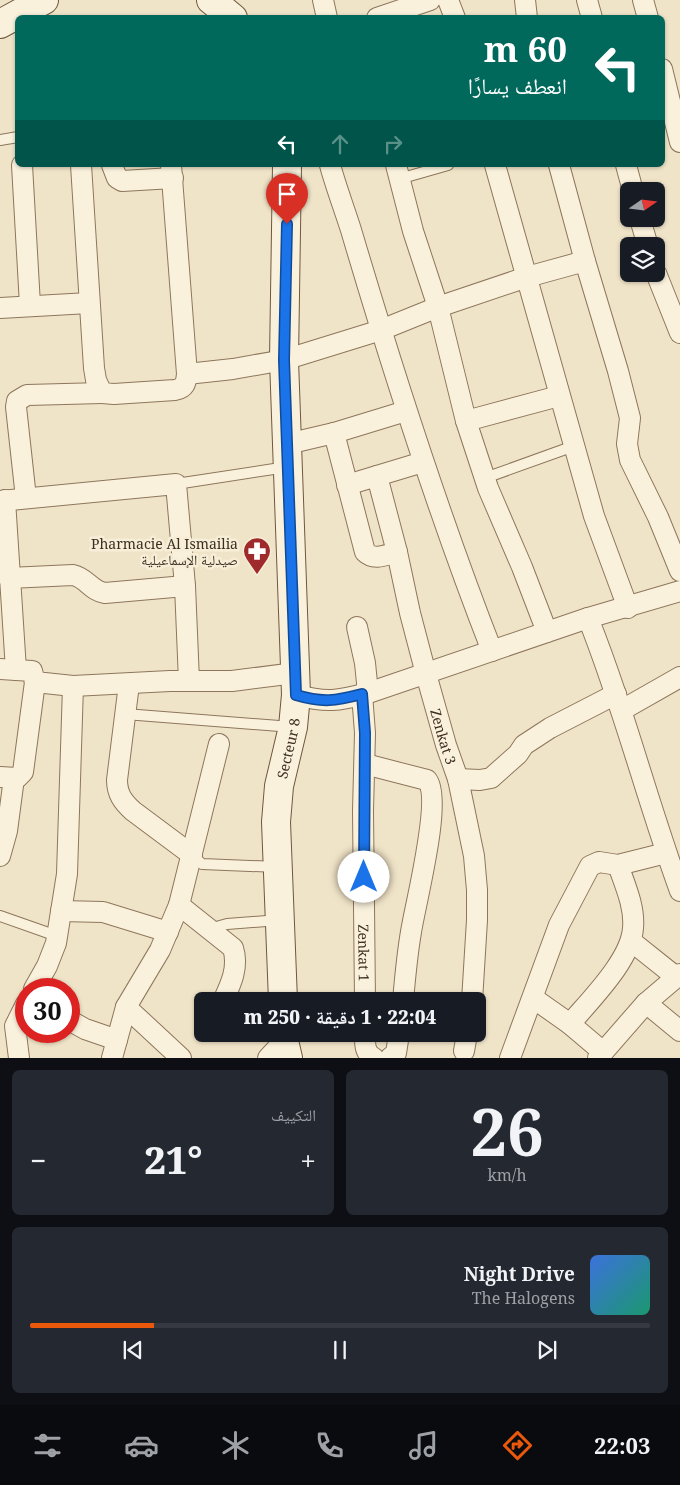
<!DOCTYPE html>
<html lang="ar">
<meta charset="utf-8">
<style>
body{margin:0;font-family:"Noto Serif","Noto Naskh Arabic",serif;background:#242831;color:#f1f3f6;direction:rtl;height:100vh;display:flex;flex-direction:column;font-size:19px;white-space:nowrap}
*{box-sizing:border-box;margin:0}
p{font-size:16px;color:#9ea1a6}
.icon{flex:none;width:28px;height:28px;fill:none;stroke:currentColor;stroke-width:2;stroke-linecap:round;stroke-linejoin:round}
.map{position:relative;height:1058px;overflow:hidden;direction:ltr}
.sheet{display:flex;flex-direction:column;gap:12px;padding:12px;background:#0d0f14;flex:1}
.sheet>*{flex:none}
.hud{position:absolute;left:15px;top:15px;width:650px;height:152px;border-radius:8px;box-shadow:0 1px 4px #0004;direction:rtl;background:#00695c;color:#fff;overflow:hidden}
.needle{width:32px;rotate:76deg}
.fabs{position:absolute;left:620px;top:182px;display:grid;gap:10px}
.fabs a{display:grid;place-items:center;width:45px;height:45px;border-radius:8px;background:#171b24;box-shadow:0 1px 4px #0004;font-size:25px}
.speed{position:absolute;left:15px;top:978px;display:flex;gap:10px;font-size:25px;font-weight:700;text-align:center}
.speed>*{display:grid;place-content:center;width:65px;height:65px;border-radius:50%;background:#171b24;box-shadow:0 1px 4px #0004;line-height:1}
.speed .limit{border:8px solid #d22;background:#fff;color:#111}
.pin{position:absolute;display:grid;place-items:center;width:42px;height:42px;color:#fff;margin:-51px -21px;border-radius:50% 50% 50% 0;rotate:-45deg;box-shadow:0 0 5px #0007}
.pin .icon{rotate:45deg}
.me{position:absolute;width:55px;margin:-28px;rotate:0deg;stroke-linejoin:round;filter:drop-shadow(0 0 4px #0008)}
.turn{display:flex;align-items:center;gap:18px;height:105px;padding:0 15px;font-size:22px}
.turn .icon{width:65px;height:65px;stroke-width:2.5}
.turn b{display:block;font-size:35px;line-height:42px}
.lanes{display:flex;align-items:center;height:48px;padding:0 15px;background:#0003;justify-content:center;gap:25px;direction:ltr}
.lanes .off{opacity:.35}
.big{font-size:38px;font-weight:800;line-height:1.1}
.sheet .card{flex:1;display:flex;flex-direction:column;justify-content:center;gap:8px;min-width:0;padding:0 18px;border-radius:8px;background:#242831}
.sheet .dial{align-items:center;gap:0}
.dial b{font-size:65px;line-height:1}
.song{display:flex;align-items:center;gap:15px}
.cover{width:60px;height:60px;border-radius:8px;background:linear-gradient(135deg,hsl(220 70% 55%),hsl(160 70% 35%))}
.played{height:5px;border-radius:2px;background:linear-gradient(90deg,#ea580c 20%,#363941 20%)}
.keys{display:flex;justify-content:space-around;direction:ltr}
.heat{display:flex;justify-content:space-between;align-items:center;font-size:28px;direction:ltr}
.sheet .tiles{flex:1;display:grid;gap:12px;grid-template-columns:1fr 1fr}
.card:last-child{grid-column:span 2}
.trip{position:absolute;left:194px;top:992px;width:292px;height:50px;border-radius:8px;background:#171b24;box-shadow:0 1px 4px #0004;font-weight:800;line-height:50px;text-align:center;direction:rtl}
.menu{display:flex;height:80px;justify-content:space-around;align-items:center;background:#090b0e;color:#9ea1a6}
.menu .icon{width:35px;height:35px}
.menu .selected{color:#ea580c}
.menu b{font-size:22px;color:#f1f3f6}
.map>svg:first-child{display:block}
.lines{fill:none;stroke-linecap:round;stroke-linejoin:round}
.lane-casing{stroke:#8d765c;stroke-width:12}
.street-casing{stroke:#8d765c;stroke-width:22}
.secondary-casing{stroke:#6f573f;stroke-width:30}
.lane{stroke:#faf1dc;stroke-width:10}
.street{stroke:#faf1dc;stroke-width:20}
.secondary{stroke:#faf1dc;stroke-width:28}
.route-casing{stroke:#114b97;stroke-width:12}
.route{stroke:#1a73e8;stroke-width:9}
.labels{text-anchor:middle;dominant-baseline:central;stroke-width:5;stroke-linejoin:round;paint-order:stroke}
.poi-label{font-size:14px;fill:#3d2e20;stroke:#f7eed8;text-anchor:end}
.street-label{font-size:14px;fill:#3d2e20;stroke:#f7eed8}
</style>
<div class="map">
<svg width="680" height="1058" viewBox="0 0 680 1058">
<rect width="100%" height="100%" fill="#f0e4c8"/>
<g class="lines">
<g class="lane-casing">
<g id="lane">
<polyline points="0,140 18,137"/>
<polyline points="399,179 448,165"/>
<polyline points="485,478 574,446"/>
<polyline points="176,484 287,467"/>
<polyline points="125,714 292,727"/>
<polyline points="192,855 202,864 278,867"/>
<polyline points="0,916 57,936"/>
<polyline points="209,929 227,924 279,920"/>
</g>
</g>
<g class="street-casing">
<g id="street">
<polyline points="323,0 327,18"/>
<polyline points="448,0 455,18"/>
<polyline points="525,0 527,18"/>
<polyline points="587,0 592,18"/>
<polyline points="643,0 648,18"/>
<polyline points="377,18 430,0"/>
<polyline points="662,69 680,142"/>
<polyline points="22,165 30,305"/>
<path d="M 81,165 L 94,368 L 96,380 L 102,393 L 114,394 L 175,390 C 185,388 186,383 187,374 L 171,165"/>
<polyline points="112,165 117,178 122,181 173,178"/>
<path d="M 330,165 C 336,187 344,208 351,230 C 393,372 438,513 492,651"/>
<polyline points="396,165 413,231 438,307 466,421 488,488 522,567 547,632"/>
<polyline points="495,165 594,516 628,608"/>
<polyline points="559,165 585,261 618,371 630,418 627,444 630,460 658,517 680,571"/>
<polyline points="626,165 633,191"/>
<polyline points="640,219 648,246"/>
<polyline points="656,273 680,333"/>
<polyline points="0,308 89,303"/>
<polyline points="187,374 233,369 284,360 381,330 438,307 527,277 585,261"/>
<polyline points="466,421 559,396"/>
<path d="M 334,433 L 365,552 C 374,561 386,555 397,552"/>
<polyline points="287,444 334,433 406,411"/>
<path id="s1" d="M 377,476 L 397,552 L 410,613 L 426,674 L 446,745 L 458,779 L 474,856 L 477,890 L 477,920 L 472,1001"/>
<polyline points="347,485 423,462"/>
<polyline points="26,498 16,407 17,401 27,395 102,393"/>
<polyline points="5,500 16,670"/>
<polyline points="0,501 176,484 185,586 189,681"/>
<path d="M 9,578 L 73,575 C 87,578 91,591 105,593 L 185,586"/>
<path d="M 588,618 C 624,708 647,801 680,891"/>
<polyline points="357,627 365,663 368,693"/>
<polyline points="0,669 32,671 35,682 73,686 170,681 232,681 295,673"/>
<path d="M 129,684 L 117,780 C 117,794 123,802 133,811 L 192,855"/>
<path id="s2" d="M 362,694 L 365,733 L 363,811 L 365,1001"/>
<path d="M 296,695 C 327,703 338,701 368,693 L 588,618 L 680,591"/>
<polyline points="622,710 680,677"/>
<path d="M 365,764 L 427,780 C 443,799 415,905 411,932 C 407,955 405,978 403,1001"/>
<polyline points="0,777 17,778 23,772 35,682"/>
<polyline points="458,779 480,780 491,778 518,754 524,745 550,728 616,694"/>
<polyline points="0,856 7,831 14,778"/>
<path d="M 179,905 L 233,948 C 239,967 231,984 223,1001"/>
<polyline points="61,911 103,912 168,932"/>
<polyline points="631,941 676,977"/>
<polyline points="34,989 47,966 56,943 67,874 73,686"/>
<polyline points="533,998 570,1024 603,1052"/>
<polyline points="646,1003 680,1031"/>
<polyline points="126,1007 181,1058"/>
<polyline points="69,1020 85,1029 117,1040"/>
<path d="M 570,1024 C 590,1000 631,960 633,928 C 635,907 625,885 618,865"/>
<path d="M 365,1034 C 365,1043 364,1053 374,1058"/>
<polyline points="464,1051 467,1034"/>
<polyline points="19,1058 15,1026 26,1004"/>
<polyline points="112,1058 126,1007 160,950 179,905 219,744"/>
<polyline points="268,1058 284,1041"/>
<polyline points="390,1058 396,1053 399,1034"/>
<polyline points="510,1058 559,925 590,866 599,862 618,865 666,853"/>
<polyline points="598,1058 646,1003 680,974"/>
</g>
</g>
<g class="secondary-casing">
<g id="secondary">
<polyline points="211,0 233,18"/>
<polyline points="0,24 44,0"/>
<path id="s3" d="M 283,1001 L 276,822 L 279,786 L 293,727 L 296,695 L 284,360 L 287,165"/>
<polyline points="284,1034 284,1041 288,1058"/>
</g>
</g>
<use href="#lane" class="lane"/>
<use href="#street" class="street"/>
<use href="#secondary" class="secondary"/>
</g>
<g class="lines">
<g class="route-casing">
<path id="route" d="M 287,224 L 284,360 L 296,695 C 323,703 335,701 362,694 L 365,733 L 364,877"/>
</g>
<use href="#route" class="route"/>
</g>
<defs>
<g id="pharmacy-pin" transform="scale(1.4375)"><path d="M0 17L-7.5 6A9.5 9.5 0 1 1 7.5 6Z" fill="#9e2a2b" stroke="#f7eed8"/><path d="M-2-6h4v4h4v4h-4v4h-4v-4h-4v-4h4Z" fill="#fff"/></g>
</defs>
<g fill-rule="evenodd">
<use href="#pharmacy-pin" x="257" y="551"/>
</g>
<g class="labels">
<g class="poi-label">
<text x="238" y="543">Pharmacie Al Ismailia<tspan x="238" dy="16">صيدلية الإسماعيلية</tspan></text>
</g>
<g class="street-label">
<text stroke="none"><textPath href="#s1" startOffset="269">Zenkat 3</textPath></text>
<text stroke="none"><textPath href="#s3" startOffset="254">Secteur 8</textPath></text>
<text stroke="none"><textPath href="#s2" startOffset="259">Zenkat 1</textPath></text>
</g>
</g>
</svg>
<div class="fabs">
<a><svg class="needle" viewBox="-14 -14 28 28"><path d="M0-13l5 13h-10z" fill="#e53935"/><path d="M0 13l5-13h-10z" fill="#9ea1a6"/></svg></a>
<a><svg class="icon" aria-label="layers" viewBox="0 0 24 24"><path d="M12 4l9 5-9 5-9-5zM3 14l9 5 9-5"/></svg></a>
</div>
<div class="speed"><div class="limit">30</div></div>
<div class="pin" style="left:287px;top:224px;background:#d93025"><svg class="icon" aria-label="arrive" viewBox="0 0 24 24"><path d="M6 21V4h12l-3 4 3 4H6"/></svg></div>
<svg class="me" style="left:364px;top:877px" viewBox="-20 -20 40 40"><circle r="19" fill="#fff"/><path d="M0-13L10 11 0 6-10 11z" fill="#1a73e8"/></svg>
<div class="trip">22:04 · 1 دقيقة · 250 m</div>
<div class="hud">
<div class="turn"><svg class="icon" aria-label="left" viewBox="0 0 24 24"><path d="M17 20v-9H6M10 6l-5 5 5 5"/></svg><div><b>60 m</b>انعطف يسارًا</div></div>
<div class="lanes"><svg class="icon" aria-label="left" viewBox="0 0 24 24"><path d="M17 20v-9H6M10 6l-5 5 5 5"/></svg><svg class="icon off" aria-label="ahead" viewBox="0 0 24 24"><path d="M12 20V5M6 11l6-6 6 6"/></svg><svg class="icon off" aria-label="right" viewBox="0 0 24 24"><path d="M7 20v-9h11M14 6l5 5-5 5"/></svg></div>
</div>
</div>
<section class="sheet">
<div class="tiles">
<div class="card dial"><b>26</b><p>km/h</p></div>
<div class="card"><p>التكييف</p>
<div class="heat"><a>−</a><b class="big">21°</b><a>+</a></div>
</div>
<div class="card">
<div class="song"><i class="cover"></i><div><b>Night Drive</b><p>The Halogens</p></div></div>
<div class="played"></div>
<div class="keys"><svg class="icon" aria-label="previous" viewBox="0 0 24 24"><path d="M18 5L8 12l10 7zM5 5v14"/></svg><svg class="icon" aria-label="pause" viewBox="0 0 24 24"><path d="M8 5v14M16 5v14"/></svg><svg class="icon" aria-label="next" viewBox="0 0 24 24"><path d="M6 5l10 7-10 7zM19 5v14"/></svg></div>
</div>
</div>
</section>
<nav class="menu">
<b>22:03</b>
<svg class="icon selected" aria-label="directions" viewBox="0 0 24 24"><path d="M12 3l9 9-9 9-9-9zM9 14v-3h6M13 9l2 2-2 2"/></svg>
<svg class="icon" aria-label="music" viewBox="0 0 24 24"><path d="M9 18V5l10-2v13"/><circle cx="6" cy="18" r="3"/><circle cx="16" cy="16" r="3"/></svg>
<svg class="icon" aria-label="phone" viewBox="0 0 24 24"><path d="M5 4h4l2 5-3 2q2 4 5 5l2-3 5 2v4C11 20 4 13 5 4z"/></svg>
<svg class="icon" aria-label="climate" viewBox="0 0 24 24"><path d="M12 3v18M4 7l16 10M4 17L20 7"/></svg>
<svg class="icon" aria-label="car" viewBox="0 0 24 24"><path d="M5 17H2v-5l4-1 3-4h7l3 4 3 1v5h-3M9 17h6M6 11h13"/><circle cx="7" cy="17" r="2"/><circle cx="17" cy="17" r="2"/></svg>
<svg class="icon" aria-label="filters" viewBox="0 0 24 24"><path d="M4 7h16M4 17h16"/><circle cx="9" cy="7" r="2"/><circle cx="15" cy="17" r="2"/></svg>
</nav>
